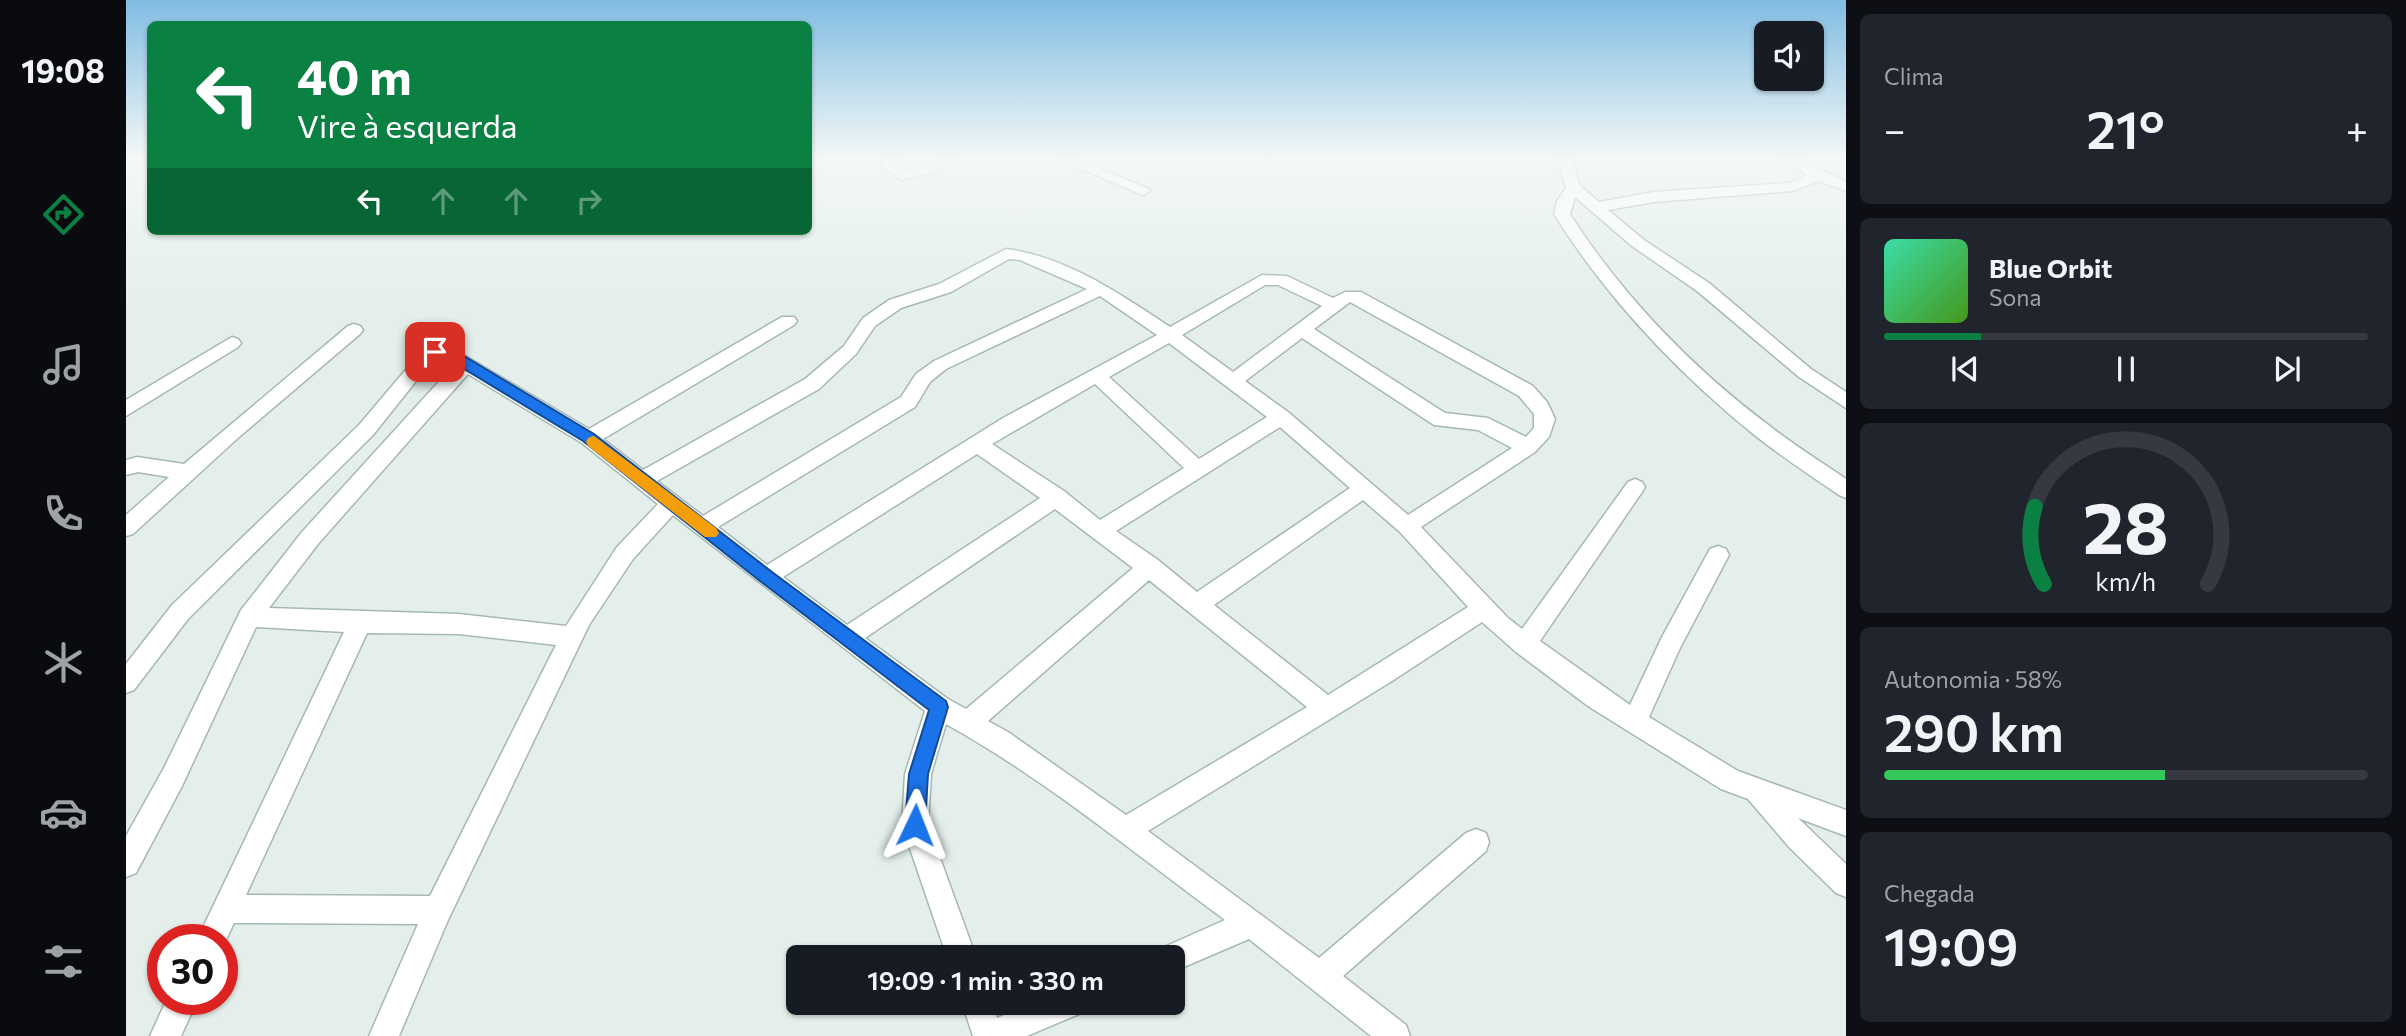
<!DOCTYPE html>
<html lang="pt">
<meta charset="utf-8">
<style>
body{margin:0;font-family:Commissioner,sans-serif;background:#20242c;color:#f1f3f6;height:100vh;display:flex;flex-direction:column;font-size:26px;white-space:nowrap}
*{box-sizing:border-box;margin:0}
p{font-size:23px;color:#9ea1a6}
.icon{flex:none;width:38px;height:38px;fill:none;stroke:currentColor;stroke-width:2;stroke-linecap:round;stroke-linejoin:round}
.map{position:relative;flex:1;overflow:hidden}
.details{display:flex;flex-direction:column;gap:14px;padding:14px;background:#0d0f14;width:560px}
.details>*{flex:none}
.top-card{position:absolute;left:21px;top:21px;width:665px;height:214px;border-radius:10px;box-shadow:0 2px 5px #0004;background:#0b8043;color:#fff;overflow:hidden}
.tools{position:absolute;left:1628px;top:21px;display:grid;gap:14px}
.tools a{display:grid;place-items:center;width:70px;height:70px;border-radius:10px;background:#171b24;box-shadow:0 2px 5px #0004;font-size:35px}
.speed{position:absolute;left:21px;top:924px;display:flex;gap:14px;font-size:35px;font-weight:700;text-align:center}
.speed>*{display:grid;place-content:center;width:91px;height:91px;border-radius:50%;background:#171b24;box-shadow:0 2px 5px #0004;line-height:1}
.speed .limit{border:10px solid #d22;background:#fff;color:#111}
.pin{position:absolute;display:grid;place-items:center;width:60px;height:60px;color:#fff;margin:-30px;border-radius:14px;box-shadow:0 4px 10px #0006}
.me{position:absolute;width:77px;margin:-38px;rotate:2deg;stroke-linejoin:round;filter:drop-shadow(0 0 5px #0008)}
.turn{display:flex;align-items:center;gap:24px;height:147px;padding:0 35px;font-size:32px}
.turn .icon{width:91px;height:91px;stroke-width:2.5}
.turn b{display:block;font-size:49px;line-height:60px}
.lanes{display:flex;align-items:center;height:66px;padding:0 35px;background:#0003;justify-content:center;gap:35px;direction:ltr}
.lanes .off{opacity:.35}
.big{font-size:52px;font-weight:600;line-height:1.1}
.details .widget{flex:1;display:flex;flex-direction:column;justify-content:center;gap:10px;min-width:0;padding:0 24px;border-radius:10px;background:#20242c}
.details .dial{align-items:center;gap:0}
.dial svg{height:182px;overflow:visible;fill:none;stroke:#363941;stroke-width:7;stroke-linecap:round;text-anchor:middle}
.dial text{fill:#f1f3f6;stroke:none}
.song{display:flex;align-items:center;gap:21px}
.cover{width:84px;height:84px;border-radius:10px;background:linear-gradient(135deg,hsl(160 70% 55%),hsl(100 70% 35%))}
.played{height:7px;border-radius:4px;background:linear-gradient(90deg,#0b8043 20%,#363941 20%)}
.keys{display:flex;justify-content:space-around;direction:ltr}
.heat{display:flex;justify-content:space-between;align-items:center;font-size:38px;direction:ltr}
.charge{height:10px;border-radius:5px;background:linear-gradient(90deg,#34c759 58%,#363941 0)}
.trip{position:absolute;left:660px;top:945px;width:399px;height:70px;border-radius:10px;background:#171b24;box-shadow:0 2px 5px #0004;font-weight:600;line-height:70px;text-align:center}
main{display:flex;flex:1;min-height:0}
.tabs{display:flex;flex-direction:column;width:126px;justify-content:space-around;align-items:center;background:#090b0e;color:#9ea1a6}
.tabs .icon{width:49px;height:49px}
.tabs .current{color:#0b8043}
.tabs b{font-size:32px;color:#f1f3f6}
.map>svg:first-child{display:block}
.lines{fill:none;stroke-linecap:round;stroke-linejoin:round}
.street-casing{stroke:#a6b8b3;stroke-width:3}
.street{fill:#fff;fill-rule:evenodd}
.route{fill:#1a73e8;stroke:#114b97;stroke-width:2}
.slow{fill:#f59e0b}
</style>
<main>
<nav class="tabs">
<b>19:08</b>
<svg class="icon current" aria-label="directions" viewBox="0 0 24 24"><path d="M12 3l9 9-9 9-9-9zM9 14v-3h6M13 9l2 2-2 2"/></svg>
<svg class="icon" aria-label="music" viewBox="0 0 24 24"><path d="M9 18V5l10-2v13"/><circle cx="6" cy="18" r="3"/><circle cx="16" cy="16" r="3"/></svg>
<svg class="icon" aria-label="phone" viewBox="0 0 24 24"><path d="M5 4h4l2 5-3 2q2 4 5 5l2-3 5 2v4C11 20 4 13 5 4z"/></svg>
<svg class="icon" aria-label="climate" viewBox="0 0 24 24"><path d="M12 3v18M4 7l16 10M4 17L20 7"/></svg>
<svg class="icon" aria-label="car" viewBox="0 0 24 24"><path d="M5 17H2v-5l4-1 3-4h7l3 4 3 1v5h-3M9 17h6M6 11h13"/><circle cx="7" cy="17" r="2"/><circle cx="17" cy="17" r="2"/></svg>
<svg class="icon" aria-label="filters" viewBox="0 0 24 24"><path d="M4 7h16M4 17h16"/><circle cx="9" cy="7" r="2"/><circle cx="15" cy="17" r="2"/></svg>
</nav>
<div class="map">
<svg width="1720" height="1036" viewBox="0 0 1720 1036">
<rect width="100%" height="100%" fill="#e4efeb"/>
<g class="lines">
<g class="street-casing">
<g id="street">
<polygon points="757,160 771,160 770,164 779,171 812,160 830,160 804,173 776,180 757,168"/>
<polygon points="934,160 953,160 1025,190 1017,195 1012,193"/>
<path d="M 1432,160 L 1446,160 L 1454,186 L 1473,202 L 1528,192 L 1663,183 L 1681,175 L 1659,160 L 1675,160 L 1720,182 L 1720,191 L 1693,181 L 1666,191 L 1528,202 L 1482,210 L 1518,240 L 1583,283 L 1685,369 L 1720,392 L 1720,408 L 1673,377 L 1571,291 L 1506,246 L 1449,197 L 1444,214 C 1495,294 1565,367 1641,424 C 1666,444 1694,461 1720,479 L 1720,498 L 1713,495 C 1684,475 1653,455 1626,433 C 1550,371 1480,297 1428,214 L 1431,201 L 1440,188 Z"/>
<path d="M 880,249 C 939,256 996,295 1044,327 L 1136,275 L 1161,276 L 1207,298 L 1219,292 L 1235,292 L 1407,386 L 1421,402 L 1429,419 L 1423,437 L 1409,452 L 1295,527 L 1382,618 L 1396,629 L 1502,482 L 1509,479 L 1516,482 L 1519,487 L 1516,492 L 1414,641 L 1504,705 L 1536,637 L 1584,549 L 1592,546 L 1600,549 L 1603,555 L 1554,648 L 1523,717 L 1612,771 L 1720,810 L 1720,836 L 1672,818 L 1720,864 L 1720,897 L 1710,893 L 1663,847 L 1622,799 L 1595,789 L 1462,706 L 1390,652 L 1356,622 L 1266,681 L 1022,831 L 1193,958 L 1340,833 L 1350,829 L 1360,833 L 1363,842 L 1360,851 L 1217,976 L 1280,1025 L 1284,1036 L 1245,1036 L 1123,939 L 1046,972 L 1046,957 L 1032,957 L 1036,948 L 1099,920 C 1008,853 919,779 820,724 L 805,774 L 802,825 L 850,957 L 821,957 L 776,825 L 779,774 L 799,711 L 547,515 L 507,559 L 463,625 L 322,920 L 273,1036 L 243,1036 L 292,924 L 108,923 L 96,948 L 96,940 L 71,940 L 218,632 L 130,627 L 56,786 L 10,873 L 0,877 L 0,836 L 38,768 L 115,610 L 176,532 L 328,365 L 318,359 L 306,361 L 247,435 L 62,619 L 8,690 L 0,693 L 0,664 L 46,605 L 233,425 L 294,353 L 309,346 L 329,350 L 463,429 L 656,317 L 668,317 L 671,321 L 668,325 L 477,439 L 517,470 L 679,379 L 718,346 L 737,318 L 763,300 L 813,284 ZM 883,259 L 894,260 L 961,289 L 808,361 L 790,374 L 775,397 L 577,516 L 531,481 L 693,389 L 730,354 L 749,326 L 775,308 L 825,292 ZM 1139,285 L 1152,285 L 1196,306 L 1107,372 L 1056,335 ZM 974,296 L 1031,335 L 877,418 L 641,565 L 592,527 L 789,407 L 804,382 L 820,369 ZM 1224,302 L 1393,396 L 1408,414 L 1408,428 L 1400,437 L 1362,418 L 1319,413 L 1188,329 ZM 1176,338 L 1308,425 L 1352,430 L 1386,448 L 1282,515 L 1162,412 L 1119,381 ZM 1043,343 L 1141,417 L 1073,459 L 983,377 ZM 342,374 L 456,443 L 532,504 L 491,547 L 440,626 L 333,614 L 143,608 L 192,544 ZM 969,384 L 1058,468 L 974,520 L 938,491 L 866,444 ZM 1154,427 L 1224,488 L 1071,592 L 1032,560 L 990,531 ZM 851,454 L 914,498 L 721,625 L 657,577 ZM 1237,500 L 1274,532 L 1342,607 L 1202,695 L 1088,605 ZM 929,509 L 1007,568 L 840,709 L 822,699 L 739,638 ZM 1023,580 L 1181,707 L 1000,815 L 882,732 L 862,721 ZM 241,633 L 333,634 L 430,645 L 304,896 L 120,895 Z"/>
<polygon points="228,324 234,326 237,330 234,334 113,437 7,534 0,536 0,515 43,477 12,472 0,475 0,460 11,457 58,464 222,326"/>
<polygon points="106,337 112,339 115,343 112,347 0,416 0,400"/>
<polygon points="41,999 72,999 55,1036 24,1036"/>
<polygon points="836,1003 866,1003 871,1018 907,1003 957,1003 953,1014 901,1036 847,1036"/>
</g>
</g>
<use href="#street" class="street"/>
</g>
<linearGradient id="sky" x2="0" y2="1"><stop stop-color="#81bce2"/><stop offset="0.52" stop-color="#f3f8f6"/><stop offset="1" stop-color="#f3f8f6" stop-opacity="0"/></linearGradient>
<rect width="1720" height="305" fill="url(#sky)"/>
<polygon class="route" points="309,348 328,350 468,434 646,572 820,701 822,707 802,774 799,825 796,832 789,835 782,832 779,825 783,774 803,710 634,581 457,441 320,358 304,356 304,349"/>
<polygon class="slow" points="468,436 590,528 593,533 590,537 579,537 462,446 460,442 462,438"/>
</svg>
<div class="tools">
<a><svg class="icon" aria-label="sound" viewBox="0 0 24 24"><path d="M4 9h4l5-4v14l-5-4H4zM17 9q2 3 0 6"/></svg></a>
</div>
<div class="speed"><div class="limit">30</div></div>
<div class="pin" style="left:309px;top:352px;background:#d93025"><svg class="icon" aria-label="arrive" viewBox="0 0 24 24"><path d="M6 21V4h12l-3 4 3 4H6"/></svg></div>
<svg class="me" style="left:789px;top:825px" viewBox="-20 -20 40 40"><path d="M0-17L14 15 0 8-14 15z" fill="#1a73e8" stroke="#fff" stroke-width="4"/></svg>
<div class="trip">19:09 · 1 min · 330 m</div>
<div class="top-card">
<div class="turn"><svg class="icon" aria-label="left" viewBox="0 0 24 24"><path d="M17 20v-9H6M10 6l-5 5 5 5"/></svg><div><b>40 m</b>Vire à esquerda</div></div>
<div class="lanes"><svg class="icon" aria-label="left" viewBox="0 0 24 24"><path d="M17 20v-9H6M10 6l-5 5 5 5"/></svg><svg class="icon off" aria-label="ahead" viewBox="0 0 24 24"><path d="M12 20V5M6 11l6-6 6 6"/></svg><svg class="icon off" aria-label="ahead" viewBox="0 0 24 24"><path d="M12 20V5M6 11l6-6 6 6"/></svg><svg class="icon off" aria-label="right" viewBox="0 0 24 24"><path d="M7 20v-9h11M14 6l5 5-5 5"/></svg></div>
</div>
</div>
<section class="details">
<div class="widget"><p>Clima</p>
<div class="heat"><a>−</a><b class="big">21°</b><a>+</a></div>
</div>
<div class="widget">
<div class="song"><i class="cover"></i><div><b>Blue Orbit</b><p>Sona</p></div></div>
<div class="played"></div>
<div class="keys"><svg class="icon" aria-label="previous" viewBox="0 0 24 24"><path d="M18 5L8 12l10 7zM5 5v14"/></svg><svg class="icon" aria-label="pause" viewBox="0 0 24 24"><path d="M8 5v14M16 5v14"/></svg><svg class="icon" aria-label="next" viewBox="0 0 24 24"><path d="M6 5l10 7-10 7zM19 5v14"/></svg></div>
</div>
<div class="widget dial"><svg viewBox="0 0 100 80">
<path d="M14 69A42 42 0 1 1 86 69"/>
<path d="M14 69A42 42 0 0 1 10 35" stroke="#0b8043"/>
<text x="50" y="56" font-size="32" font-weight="700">28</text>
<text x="50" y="72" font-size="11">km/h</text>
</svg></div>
<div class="widget"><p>Autonomia · 58%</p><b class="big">290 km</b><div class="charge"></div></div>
<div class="widget"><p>Chegada</p><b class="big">19:09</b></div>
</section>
</main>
